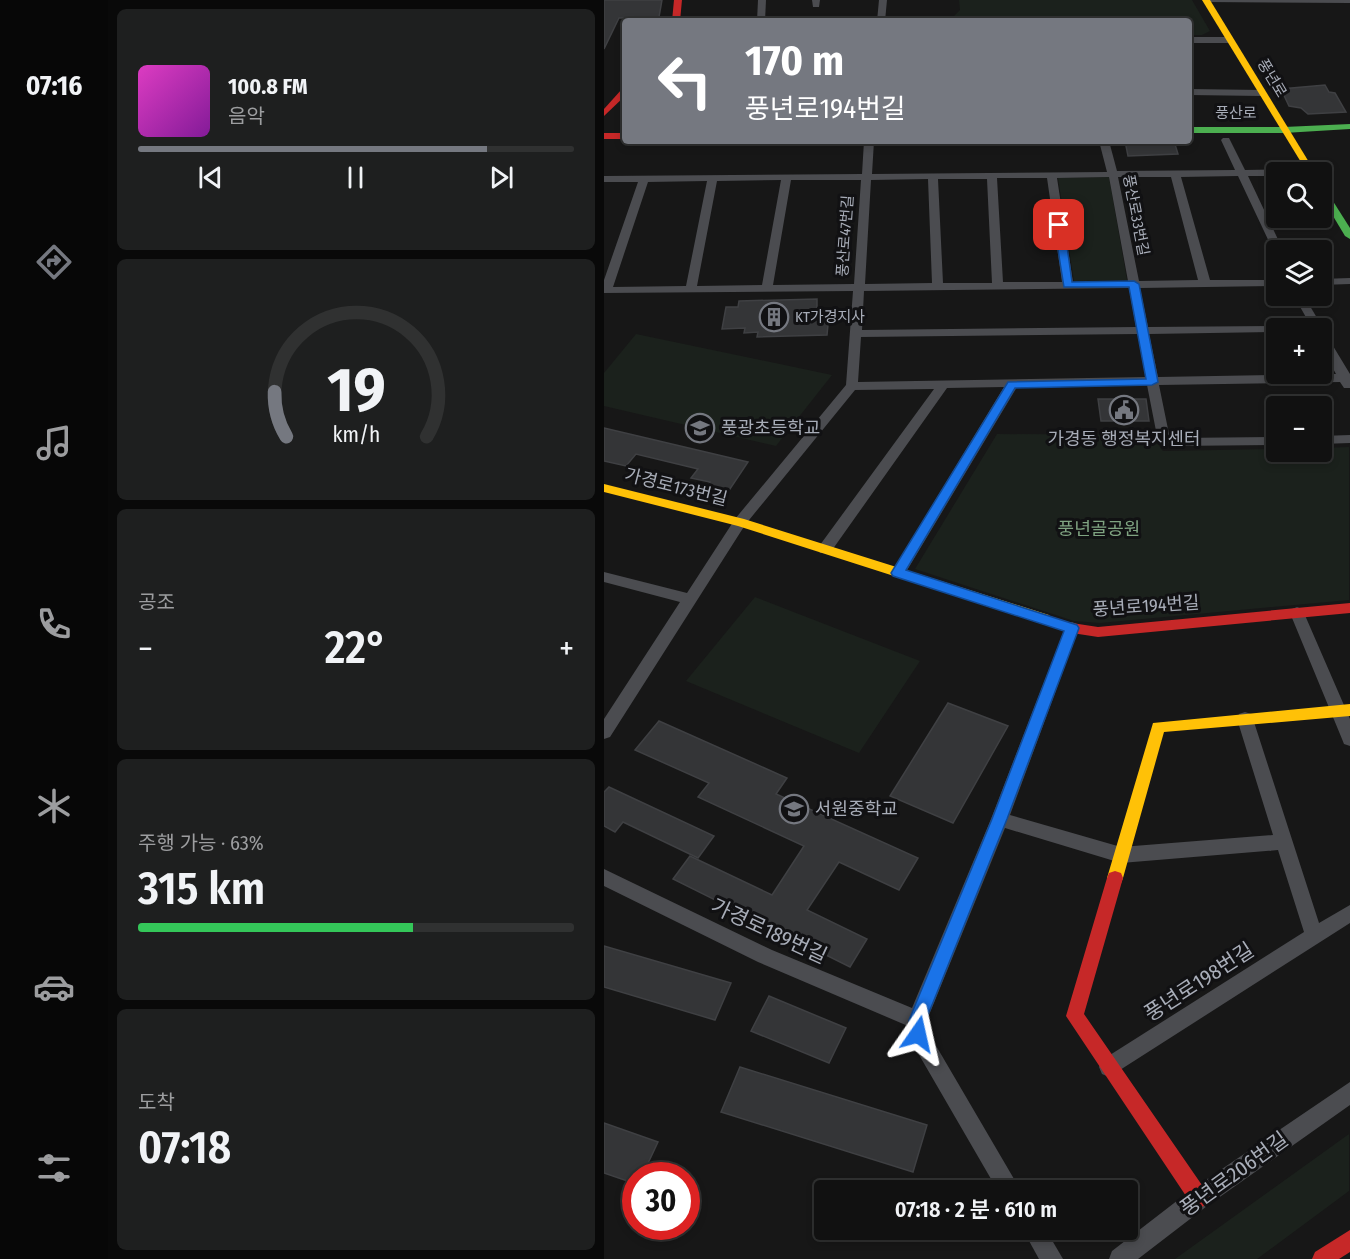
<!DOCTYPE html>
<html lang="ko">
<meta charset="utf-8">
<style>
body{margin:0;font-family:"Fira Sans Condensed","Noto Sans KR",sans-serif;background:#1e1f1f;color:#f1f3f6;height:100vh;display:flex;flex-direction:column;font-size:22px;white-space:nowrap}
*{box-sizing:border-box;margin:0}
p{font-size:20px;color:#9c9d9f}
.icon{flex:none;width:33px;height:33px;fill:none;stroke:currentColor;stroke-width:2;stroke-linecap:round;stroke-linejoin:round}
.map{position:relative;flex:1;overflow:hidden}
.details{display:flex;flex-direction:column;gap:9px;padding:9px;background:#090909;width:496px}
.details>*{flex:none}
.banner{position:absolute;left:18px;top:18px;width:570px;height:126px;border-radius:6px;box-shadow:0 3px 9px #0003,0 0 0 2px #303131;background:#757880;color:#fff;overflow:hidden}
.controls{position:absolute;left:662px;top:162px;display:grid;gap:12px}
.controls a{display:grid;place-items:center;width:66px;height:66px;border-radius:6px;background:#111;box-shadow:0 3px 9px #0003,0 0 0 2px #303131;font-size:30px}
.speed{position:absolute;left:18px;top:1162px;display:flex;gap:12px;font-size:30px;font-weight:700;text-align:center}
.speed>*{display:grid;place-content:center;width:78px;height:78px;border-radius:50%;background:#111;box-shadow:0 3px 9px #0003,0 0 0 2px #303131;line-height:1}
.speed .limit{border:9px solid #d22;background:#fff;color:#111}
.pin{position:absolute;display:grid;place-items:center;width:51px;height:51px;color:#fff;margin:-26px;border-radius:12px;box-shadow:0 3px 9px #0006}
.me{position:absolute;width:66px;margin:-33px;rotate:11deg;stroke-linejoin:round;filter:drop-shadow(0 0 4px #0008)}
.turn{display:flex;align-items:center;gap:21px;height:126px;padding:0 24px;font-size:27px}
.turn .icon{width:78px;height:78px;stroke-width:2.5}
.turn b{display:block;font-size:42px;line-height:51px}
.big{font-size:45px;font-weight:600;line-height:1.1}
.details .widget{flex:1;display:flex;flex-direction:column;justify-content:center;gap:9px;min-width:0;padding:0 21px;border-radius:9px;background:#1e1f1f}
.details .dial{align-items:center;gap:0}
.dial svg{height:156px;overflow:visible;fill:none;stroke:#303131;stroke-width:7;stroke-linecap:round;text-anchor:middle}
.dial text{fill:#f1f3f6;stroke:none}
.song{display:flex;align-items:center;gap:18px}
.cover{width:72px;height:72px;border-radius:9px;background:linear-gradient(135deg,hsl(310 70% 55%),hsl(290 70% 35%))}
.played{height:6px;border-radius:3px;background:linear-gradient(90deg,#757880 80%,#303131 80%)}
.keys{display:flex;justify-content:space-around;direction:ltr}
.heat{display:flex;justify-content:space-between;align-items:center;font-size:33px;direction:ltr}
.charge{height:9px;border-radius:4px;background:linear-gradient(90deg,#34c759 63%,#303131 0)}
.trip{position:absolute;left:210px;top:1180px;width:324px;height:60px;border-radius:6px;background:#111;box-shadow:0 3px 9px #0003,0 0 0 2px #303131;font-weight:600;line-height:60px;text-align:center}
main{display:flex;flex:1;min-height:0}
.dock{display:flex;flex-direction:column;width:108px;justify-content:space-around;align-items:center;background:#070707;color:#9c9d9f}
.dock .icon{width:42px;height:42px}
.dock .active{color:#757880}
.dock b{font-size:27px;color:#f1f3f6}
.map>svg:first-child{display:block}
.green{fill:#1b211c}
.building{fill:#343537;stroke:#3f4043;stroke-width:1.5}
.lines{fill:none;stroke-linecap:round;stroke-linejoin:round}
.street{fill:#4b4c50;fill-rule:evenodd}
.fast{fill:#4caf50;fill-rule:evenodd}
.slow{fill:#ffc107;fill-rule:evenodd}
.jam{fill:#c62828;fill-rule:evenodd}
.route{fill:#1a73e8;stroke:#114b97;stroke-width:1.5}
.labels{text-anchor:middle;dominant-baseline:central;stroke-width:6;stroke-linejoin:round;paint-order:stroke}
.far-street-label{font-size:15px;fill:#a8adb8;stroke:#111113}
.far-poi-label{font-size:15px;fill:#a8adb8;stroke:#111113;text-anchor:start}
.poi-label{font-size:18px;fill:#a8adb8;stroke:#111113;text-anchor:start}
.street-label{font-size:18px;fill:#a8adb8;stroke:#111113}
.park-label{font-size:18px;fill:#7fa381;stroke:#111113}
.near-street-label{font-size:21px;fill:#a8adb8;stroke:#111113}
</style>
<main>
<nav class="dock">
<b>07:16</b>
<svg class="icon active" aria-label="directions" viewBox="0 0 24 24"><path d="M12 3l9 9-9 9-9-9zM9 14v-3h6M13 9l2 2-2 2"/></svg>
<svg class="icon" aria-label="music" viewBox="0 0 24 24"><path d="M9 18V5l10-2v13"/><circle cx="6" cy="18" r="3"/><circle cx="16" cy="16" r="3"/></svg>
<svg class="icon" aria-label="phone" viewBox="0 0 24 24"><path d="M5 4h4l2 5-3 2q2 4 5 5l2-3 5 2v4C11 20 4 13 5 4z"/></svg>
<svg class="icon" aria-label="climate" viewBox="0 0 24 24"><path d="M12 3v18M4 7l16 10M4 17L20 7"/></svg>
<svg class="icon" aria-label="car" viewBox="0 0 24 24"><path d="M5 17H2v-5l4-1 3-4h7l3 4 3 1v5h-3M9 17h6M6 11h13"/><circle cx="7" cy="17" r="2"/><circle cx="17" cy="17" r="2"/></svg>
<svg class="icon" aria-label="filters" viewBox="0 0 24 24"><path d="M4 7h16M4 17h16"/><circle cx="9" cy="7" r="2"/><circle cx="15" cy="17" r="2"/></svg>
</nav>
<section class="details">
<div class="widget">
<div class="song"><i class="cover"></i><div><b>100.8 FM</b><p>음악</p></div></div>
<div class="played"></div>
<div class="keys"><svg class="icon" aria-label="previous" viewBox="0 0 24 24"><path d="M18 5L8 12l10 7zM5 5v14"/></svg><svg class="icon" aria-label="pause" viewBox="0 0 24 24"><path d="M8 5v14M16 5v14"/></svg><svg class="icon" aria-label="next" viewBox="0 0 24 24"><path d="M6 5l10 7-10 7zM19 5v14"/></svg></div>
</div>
<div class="widget dial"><svg viewBox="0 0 100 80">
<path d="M14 69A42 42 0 1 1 86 69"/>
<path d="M14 69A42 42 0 0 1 8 46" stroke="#757880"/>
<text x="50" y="56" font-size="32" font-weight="700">19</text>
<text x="50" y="72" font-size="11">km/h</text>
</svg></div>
<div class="widget"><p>공조</p>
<div class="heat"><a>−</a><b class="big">22°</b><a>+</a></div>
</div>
<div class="widget"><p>주행 가능 · 63%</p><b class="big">315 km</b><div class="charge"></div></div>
<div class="widget"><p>도착</p><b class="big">07:18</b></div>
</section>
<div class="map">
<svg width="746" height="1259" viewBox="0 0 746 1259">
<rect width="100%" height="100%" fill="#171717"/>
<g class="green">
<polygon points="355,0 588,0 606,31 598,35 585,35 585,21 345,21 356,10"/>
<polygon points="505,177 523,280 470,281 454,178"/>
<polygon points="32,334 228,375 172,446 0,406 0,373"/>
<polygon points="393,434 547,435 559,451 672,449 672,452 717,452 717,448 745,447 745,600 496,623 470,621 311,569"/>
<polygon points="151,597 316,661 255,753 82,681"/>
<polygon points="745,1134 745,1191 653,1259 571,1259"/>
</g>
<g class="building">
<polygon points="0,0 58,0 55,17 15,18 0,49"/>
<polygon points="721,85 725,92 731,93 742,112 704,114 697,108 685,106 677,89"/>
<polygon points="521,141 570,141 574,154 524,156"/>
<polygon points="213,299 213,309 219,309 218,314 225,314 223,335 153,337 154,332 140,333 141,328 118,329 122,307 134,307 135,301"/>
<polygon points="494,399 542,399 545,421 497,421"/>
<polygon points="0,428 144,462 124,492 103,487 106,482 87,478 94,469 32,454 22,466 0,461"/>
<polygon points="344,703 404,726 349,823 286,796"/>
<polygon points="55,721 183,778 172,794 314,858 295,890 235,862 203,910 263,939 246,967 69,879 86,856 168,895 200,846 94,797 105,783 31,750"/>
<polygon points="5,787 110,836 94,858 19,822 11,832 0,826 0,792"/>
<polygon points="0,946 127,983 111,1020 0,987"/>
<polygon points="165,996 242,1028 225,1063 147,1031"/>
<polygon points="136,1067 323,1125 309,1172 117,1112"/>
<polygon points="0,1123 54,1142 38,1176 32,1176 32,1184 0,1173"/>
</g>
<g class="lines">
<g class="street">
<polygon points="154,0 162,0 161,21 153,21"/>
<polygon points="208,0 216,0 215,7 209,7"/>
<polygon points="275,0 283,0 281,21 273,21"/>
<polygon points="598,0 746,0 746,3 602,2"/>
<polygon points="585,37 626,37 630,40 626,43 585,43"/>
<polygon points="585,89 658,90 662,93 658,96 585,95"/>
<path d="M 619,138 L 625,138 L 641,170 L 706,169 L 711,172 L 672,172 L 672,176 L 644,176 L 679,250 L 672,250 L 672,253 L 669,250 L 634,176 L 577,177 L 606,280 L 672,280 L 672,286 L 536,288 L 544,327 L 672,326 L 677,328 L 672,328 L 672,332 L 545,334 L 554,377 L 732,374 L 717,347 L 717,332 L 723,336 L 746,374 L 746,388 L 740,388 L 736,382 L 555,385 L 565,434 L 572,438 L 672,437 L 672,445 L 570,446 L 553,436 L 543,385 L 413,387 L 299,577 L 294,578 L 287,573 L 400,387 L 343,388 L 226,553 L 216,553 L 214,549 L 216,545 L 330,389 L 251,390 L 141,525 L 6,737 L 0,739 L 0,719 L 76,602 L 0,582 L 0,572 L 83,593 L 131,519 L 242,385 L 249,291 L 0,293 L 0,280 L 34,182 L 0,182 L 0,176 L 258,174 L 260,141 L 270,141 L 268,174 L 503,172 L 495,141 L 505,141 L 513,171 L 631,170 L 617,140 ZM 505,177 L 524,281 L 469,282 L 453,178 ZM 514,177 L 567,177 L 594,280 L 535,281 ZM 393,178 L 443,178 L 458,282 L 399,282 ZM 324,179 L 328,283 L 261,284 L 267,180 ZM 334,179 L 383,179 L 388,283 L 339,283 ZM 177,180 L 158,285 L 93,286 L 113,181 ZM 187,180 L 257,180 L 250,284 L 169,285 ZM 103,181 L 82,286 L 9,287 L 44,182 ZM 525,288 L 532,327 L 258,330 L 260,291 ZM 534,334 L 542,377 L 254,382 L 257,337 Z"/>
<polygon points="746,278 746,284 717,285 717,279"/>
<polygon points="690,296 700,296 719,328 717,330 717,328 708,328"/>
<polygon points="746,435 746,443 717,444 717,436"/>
<polygon points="693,607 698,609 700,613 746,719 746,746 740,744 738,739 686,613 688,609"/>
<polygon points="468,622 473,624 475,628 406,815 517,847 669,835 633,719 635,714 641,712 647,714 649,719 715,923 746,905 746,923 505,1077 498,1074 495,1067 498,1060 700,932 674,850 517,863 401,828 323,1020 324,1032 417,1191 394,1191 307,1041 304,1026 154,962 0,886 0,869 168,950 308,1008 387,819 461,628 463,624"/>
<polygon points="746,1082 746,1105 603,1206 534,1259 505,1259 508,1251 587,1190"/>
<polygon points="419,1230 442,1230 459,1259 435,1259"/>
</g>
<g class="fast">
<polygon points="746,124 746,129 680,133 585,133 585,127 680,127"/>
<polygon points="717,186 720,187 746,228 746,239 741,236 717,196"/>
</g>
<g class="slow">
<polygon points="598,0 606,0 711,172 703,172"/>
<polygon points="0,484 140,519 445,615 447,619 440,624 134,526 0,492"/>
<polygon points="746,704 746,716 560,732 519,878 517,883 511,885 505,883 503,878 549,723"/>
</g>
<g class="jam">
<polygon points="70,0 78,0 76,21 68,21"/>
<polygon points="18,89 21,89 21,96 0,116 0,109"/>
<rect x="0" y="133" width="21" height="6"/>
<polygon points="746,603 746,613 494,637 468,633 435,623 433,619 440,614 468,623 494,627"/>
<polygon points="511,871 517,873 519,878 480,1014 602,1191 605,1198 602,1205 595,1208 588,1205 462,1016 503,878 505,873"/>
<polygon points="746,1230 746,1252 735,1259 708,1259 711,1252"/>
</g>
</g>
<polygon class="route" points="455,222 460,225 468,282 530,281 535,284 554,382 548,385 411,388 302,570 473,625 475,628 403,819 322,1020 323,1034 320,1040 314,1043 308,1040 305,1020 388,819 460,631 289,576 287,573 404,382 542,379 525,287 460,287 450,225"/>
<defs>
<g id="building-ring" transform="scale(1.5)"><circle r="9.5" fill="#111113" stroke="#757880" stroke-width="1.5"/><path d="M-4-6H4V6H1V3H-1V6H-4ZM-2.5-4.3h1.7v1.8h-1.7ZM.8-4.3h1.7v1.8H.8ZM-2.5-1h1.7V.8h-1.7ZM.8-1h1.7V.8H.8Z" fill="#757880"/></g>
<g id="civic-ring" transform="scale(1.5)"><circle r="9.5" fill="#111113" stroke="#757880" stroke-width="1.5"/><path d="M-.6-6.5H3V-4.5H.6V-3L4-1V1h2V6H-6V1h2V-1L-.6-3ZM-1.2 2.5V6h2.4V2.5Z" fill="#757880"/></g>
<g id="school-ring" transform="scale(1.5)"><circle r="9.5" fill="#111113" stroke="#757880" stroke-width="1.5"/><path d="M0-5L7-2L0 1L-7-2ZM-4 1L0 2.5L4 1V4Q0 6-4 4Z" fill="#757880"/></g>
</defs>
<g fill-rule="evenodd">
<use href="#building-ring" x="170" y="317"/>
<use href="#civic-ring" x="520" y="410"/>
<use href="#school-ring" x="96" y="428"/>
<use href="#school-ring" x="190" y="809"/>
</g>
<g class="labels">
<g class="far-street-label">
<text transform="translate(668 78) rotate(59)">풍년로</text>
<text x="632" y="113">풍산로</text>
<text transform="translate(532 215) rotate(79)">풍산로33번길</text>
<text transform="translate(241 236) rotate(-86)">풍산로47번길</text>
</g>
<g class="far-poi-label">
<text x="191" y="317">KT가경지사</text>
</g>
<g class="poi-label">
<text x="117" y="428">풍광초등학교</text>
<text x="520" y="439" text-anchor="middle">가경동 행정복지센터</text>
<text x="211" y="809">서원중학교</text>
</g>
<g class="street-label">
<text transform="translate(72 487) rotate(14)">가경로173번길</text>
<text transform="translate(542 606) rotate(-4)">풍년로194번길</text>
</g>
<g class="park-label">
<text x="495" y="529">풍년골공원</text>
</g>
<g class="near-street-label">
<text transform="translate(165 931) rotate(25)">가경로189번길</text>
<text transform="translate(595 982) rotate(-33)">풍년로198번길</text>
<text transform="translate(630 1174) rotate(-36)">풍년로206번길</text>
</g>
</g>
</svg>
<div class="controls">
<a><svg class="icon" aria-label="search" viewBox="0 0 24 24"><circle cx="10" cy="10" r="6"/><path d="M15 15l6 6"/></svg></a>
<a><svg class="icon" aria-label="layers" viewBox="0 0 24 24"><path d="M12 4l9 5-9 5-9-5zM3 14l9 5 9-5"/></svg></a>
<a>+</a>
<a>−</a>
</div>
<div class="speed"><div class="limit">30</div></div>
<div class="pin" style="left:455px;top:225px;background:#d93025"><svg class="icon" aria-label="arrive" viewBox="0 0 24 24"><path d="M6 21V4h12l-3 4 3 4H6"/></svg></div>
<svg class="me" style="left:314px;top:1034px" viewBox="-20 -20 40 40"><path d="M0-17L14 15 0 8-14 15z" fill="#1a73e8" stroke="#fff" stroke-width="4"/></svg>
<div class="trip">07:18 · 2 분 · 610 m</div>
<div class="banner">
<div class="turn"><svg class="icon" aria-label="left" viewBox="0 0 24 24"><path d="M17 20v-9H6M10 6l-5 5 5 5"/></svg><div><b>170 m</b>풍년로194번길</div></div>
</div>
</div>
</main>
